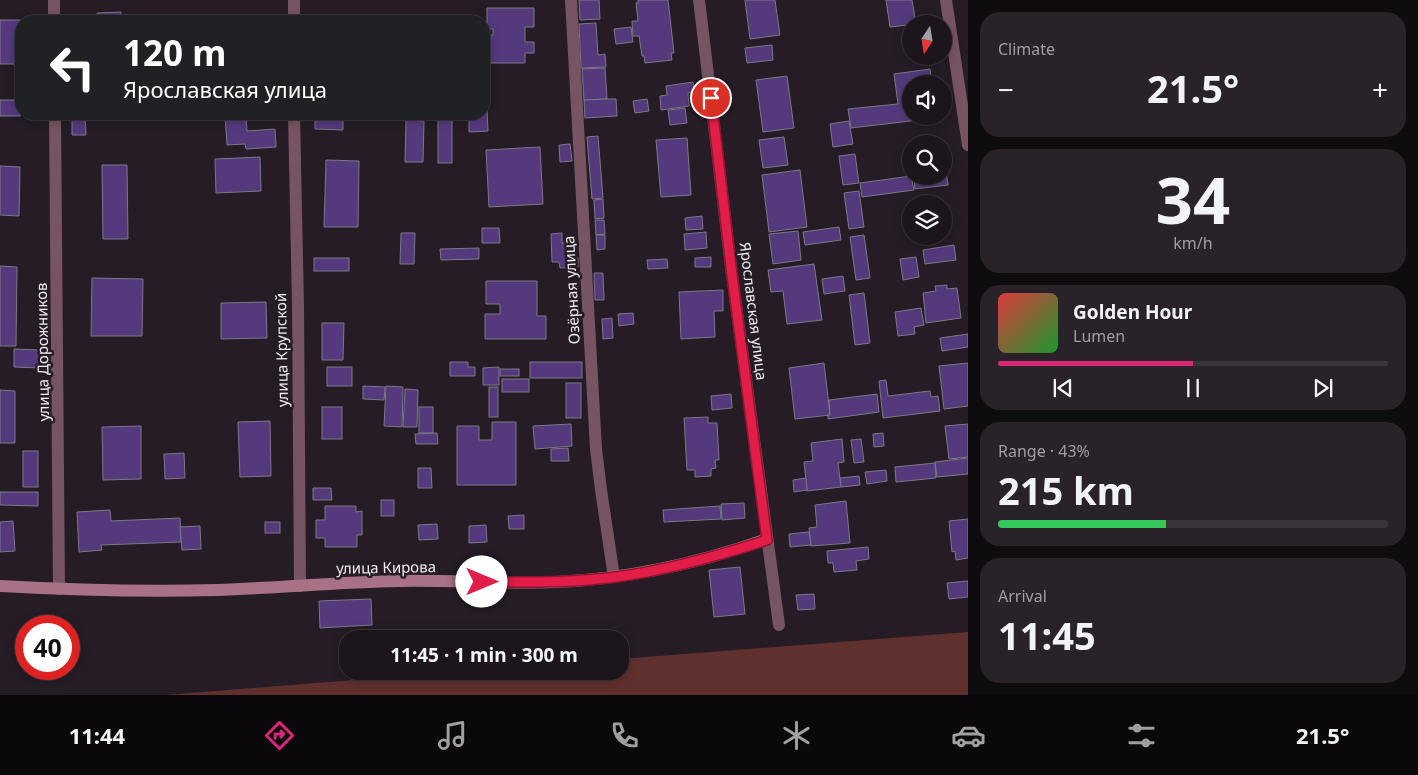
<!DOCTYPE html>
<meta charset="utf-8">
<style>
body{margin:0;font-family:"Noto Sans",sans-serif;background:#292229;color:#f1f3f6;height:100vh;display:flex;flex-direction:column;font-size:19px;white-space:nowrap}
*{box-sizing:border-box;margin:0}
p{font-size:16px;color:#a09fa3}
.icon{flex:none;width:28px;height:28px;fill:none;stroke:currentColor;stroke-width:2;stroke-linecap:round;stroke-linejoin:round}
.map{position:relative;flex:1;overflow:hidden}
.drawer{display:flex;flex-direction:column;gap:12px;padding:12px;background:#0f0c0f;width:450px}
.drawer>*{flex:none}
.top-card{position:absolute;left:15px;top:15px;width:475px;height:105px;border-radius:20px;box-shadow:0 2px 12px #0003,0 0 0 1px #3a343b;background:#202124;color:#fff;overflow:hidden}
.needle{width:32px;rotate:192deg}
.controls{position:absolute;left:902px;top:15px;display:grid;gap:10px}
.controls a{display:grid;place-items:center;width:50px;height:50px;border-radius:50%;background:#1c151c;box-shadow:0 2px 12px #0003,0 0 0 1px #3a343b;font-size:25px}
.speed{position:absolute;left:15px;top:615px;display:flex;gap:10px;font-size:25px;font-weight:700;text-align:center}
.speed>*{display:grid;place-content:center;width:65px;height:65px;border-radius:50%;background:#1c151c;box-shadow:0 2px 12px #0003,0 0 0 1px #3a343b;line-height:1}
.speed .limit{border:8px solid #d22;background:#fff;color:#111}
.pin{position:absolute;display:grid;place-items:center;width:42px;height:42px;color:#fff;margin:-21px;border:2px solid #fff;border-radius:50%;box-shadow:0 1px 5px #0007}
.me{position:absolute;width:55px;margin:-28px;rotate:90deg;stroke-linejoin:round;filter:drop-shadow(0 0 4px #0008)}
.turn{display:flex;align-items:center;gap:18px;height:105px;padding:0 25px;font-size:22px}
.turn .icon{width:65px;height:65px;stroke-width:2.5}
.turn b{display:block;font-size:35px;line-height:42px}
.big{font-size:38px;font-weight:700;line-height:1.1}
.drawer .card{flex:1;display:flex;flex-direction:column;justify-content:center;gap:8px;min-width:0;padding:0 18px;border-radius:20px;background:#292229}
.drawer .dial{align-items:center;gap:0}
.dial b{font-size:65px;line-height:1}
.song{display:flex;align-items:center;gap:15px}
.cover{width:60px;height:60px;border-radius:8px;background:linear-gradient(135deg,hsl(0 70% 55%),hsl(130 70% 35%))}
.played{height:5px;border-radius:2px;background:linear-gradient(90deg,#db2777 50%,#3a343b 50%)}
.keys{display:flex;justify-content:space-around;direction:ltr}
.heat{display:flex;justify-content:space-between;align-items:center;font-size:28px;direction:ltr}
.charge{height:8px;border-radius:4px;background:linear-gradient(90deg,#34c759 43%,#3a343b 0)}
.trip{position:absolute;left:339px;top:630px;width:290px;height:50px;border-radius:20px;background:#1c151c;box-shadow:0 2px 12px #0003,0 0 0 1px #3a343b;font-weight:700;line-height:50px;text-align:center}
.tabs{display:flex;height:80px;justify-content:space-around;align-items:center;background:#0b080b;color:#a09fa3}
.tabs .icon{width:35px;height:35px}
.tabs .active{color:#db2777}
.tabs b{font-size:22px;color:#f1f3f6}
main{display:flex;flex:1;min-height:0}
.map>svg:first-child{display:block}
.green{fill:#60302f}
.building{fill:#543a7d;stroke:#7c7885}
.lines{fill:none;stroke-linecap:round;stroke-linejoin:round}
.street{stroke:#775461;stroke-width:12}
.secondary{stroke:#a87186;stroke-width:12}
.route-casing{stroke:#92132f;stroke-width:12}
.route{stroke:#e11d48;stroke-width:9}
.labels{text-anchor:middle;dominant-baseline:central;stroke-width:5;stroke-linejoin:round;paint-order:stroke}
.street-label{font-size:15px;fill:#f2ecf2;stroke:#251c25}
</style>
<main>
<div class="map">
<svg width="968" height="695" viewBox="0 0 968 695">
<rect width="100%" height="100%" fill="#251c25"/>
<polygon class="green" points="968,632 968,695 165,695 466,671 620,671 620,659"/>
<g class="building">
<polygon points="579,0 599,0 600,19 580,20"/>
<polygon points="638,0 668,0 674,53 671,53 672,60 645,63 644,56 642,56 639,36 633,36 632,21 638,21 636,3 638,3"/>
<polygon points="745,0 775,0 780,35 750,39"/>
<polygon points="886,0 912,0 916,24 890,27"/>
<polygon points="487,8 534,8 534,27 525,27 525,42 534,42 534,53 525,53 525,63 484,63 484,35 493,35 493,29 487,29"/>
<polygon points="121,12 122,21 97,21 97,13"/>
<polygon points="377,15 377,21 311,21 311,16"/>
<rect x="209" y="17" width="49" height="4"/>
<rect x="0" y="20" width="20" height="44"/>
<polygon points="596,23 598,55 605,54 606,67 581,68 579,24"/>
<polygon points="631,27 633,42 616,44 614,29"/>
<polygon points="772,45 773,60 747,63 745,48"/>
<polygon points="605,68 607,99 584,100 582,69"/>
<polygon points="930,69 932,84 911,84 911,116 936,116 936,118 851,128 848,109 898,104 894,74"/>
<polygon points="787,76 794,128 763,132 756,80"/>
<polygon points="693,82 694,92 688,93 689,106 661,110 660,96 667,95 666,86"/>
<polygon points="607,99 616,99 617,116 585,118 584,100"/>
<polygon points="647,99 649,111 635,113 633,101"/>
<rect x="0" y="100" width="20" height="16"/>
<polygon points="685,108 687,123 670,125 668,110"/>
<polygon points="484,109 487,109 488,131 469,132 469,114 484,114"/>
<polygon points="72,114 85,114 86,135 72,135"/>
<polygon points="246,114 247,131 275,129 276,147 246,149 245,144 227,145 225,115"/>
<rect x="361" y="114" width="43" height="4"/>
<polygon points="315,116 343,117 343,130 315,129"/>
<rect x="438" y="119" width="14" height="44"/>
<polygon points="406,120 424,121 423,162 405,162"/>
<polygon points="849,121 853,144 833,147 830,124"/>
<polygon points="598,136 603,198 592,199 587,137"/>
<polygon points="784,137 788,165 763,168 759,140"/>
<polygon points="687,138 691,195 661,197 656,140"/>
<polygon points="570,144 572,161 560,162 559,145"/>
<polygon points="540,147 543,204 489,207 486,150"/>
<polygon points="855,154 859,183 843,185 839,156"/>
<polygon points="260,157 261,191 216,193 215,159"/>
<polygon points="944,157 948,185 915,189 914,176 944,176"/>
<polygon points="326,160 359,161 358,227 324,227"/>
<polygon points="102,165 127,165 128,239 103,239"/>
<polygon points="0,166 20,167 19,216 0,215"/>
<polygon points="800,170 807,227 769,232 762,175"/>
<polygon points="911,176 914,190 862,197 860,183"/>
<polygon points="859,191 864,227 849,229 844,193"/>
<polygon points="603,199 604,218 595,219 594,200"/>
<polygon points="702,216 703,229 686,230 685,218"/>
<polygon points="595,220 604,220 605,234 596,235"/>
<polygon points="839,227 841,240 805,245 803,232"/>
<polygon points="482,228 499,228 500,243 482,243"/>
<polygon points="798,231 801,260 773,264 769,234"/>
<polygon points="706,232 707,248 685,250 684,234"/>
<polygon points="401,233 415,233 414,264 400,264"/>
<polygon points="562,233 562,243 574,243 575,258 578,258 578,267 560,268 559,262 552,262 551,234"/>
<polygon points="596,235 605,235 605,249 597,250"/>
<polygon points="864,235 870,278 856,280 850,237"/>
<polygon points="954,245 956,260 925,264 923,250"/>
<polygon points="479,248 479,259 441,260 440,249"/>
<polygon points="711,257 711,267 695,267 695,258"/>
<polygon points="916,257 919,277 903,280 900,259"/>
<rect x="314" y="258" width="35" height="13"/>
<polygon points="667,259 668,268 648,269 647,260"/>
<polygon points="814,264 822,320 787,324 783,291 771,292 768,270"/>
<polygon points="0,266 17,267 16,346 0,346"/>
<polygon points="594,273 603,273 604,300 595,300"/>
<polygon points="843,276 845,291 824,294 822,279"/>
<polygon points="92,278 143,279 142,336 91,336"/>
<polygon points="486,281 537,281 537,316 546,316 546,339 485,339 485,314 500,314 500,304 486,304"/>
<polygon points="947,285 947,289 957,288 961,318 926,323 923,293 936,291 935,286"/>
<polygon points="723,290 723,311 714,311 715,337 681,339 679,292"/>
<polygon points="864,293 870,343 855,345 849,295"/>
<polygon points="266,302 267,338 221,339 221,303"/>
<polygon points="921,308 924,325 914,327 915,334 898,336 895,312"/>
<polygon points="633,313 634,324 619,326 618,314"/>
<polygon points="612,318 613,338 603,339 602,319"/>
<polygon points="322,323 344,323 343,360 322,360"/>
<polygon points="968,334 968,347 942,351 940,338"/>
<polygon points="14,349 40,350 40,368 14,367"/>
<polygon points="450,362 468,362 468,367 475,367 475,376 450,376"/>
<rect x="530" y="362" width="52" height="16"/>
<polygon points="824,363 830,415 795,419 789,368"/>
<polygon points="968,363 968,406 944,409 939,366"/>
<rect x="327" y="367" width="25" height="19"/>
<polygon points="499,367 499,385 483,385 483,368"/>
<rect x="500" y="369" width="19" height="7"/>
<rect x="502" y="379" width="27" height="13"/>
<polygon points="886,380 888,396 930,391 931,397 938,396 940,411 883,418 879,381"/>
<rect x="566" y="383" width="15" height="35"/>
<polygon points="363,386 385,387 384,400 363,399"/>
<polygon points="386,386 403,387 402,427 384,426"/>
<rect x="489" y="387" width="9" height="30"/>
<polygon points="405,389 418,390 417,427 403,427"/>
<polygon points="0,390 15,391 15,443 0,443"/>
<polygon points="731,394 732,408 712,410 711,396"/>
<polygon points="877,394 879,412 828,419 828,415 830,415 829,400"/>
<rect x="322" y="407" width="20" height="32"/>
<rect x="419" y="407" width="14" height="26"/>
<polygon points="708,417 708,423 717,423 719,460 715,460 716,468 711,469 711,476 695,477 695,470 687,470 684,418"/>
<polygon points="270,421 271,476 240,477 238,422"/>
<polygon points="492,422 516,422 516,485 457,485 457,426 479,426 479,440 492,440"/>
<polygon points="571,424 572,446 535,449 533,426"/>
<polygon points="968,424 968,457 949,459 945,426"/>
<polygon points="141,426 141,479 103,480 102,427"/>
<polygon points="437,433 438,444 416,444 415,434"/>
<polygon points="883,433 884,446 874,447 873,434"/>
<polygon points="842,439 844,462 838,463 841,487 807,491 804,462 813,461 811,443"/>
<polygon points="861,439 864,462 854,463 851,440"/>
<polygon points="568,448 569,461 551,461 551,449"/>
<rect x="23" y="451" width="15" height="36"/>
<polygon points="184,453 185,478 165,479 164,454"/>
<polygon points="968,458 968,474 937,477 935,462"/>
<polygon points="935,463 936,478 896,482 895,467"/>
<polygon points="418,468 431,468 432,488 418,488"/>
<polygon points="886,470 887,481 867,484 865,472"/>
<polygon points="859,476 860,485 841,487 840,478"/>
<polygon points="806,478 807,490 794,492 793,480"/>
<polygon points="313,488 331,488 332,500 313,500"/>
<polygon points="0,492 38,492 38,506 0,505"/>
<rect x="381" y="500" width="13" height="16"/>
<polygon points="846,501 850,543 811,546 809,528 817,527 815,505"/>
<polygon points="744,503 745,518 722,520 721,504"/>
<polygon points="325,506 356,506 356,512 362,511 362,535 357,535 357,547 325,547 325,538 316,538 316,520 325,520"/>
<polygon points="720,506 721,519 664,522 663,510"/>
<polygon points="110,510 111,521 180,518 181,542 101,545 102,550 79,552 77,512"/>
<polygon points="524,515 524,529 509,529 508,516"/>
<polygon points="968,519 968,558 956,560 955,551 952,552 949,521"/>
<polygon points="13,521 15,551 0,552 0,522"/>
<rect x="265" y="522" width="15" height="11"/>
<polygon points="437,524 438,539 419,540 418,525"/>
<polygon points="486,525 487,542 469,543 469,526"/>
<polygon points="200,526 201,549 182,550 180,527"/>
<polygon points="809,532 811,545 790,547 789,534"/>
<polygon points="868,547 869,559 856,561 857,570 834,572 833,563 828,563 827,551"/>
<polygon points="740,567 745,614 714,617 709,570"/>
<polygon points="968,581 968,597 949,599 947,583"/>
<polygon points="814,594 815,609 798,610 796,595"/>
<polygon points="371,599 372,625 320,628 319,601"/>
</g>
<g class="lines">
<g class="street">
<polyline points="54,0 54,21"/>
<polyline points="571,0 596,449 601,490 614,577"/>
<polyline points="699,0 732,275 779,625"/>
<polyline points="946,0 968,145"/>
<polyline points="294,21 294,0"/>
<polyline points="55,114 59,589"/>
<polyline points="294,114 298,306 300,586"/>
</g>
<path class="secondary" d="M 0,586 C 72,590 145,592 217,590 C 278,588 339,582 400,581 C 451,580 503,584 555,582 C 628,579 699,563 767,539"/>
</g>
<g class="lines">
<g class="route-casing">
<path id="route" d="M 482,582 C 526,582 571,583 616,577 C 667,570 718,556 767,540 L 732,275 L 711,98"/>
</g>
<use href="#route" class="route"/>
</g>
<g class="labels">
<g class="street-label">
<text transform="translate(571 290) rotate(-93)">Озёрная улица</text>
<text transform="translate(754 311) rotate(83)">Ярославская улица</text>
<text transform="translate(281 350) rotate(-91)">улица Крупской</text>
<text transform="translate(42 352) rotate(-91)">улица Дорожников</text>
<text transform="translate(386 567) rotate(-1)">улица Кирова</text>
</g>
</g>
</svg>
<div class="controls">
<a><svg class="needle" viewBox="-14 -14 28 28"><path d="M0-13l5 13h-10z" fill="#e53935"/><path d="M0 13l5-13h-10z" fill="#a09fa3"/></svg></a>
<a><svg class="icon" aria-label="sound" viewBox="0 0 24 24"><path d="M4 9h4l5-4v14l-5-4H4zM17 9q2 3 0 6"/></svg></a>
<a><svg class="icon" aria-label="search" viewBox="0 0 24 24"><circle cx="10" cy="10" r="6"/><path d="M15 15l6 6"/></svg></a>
<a><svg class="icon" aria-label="layers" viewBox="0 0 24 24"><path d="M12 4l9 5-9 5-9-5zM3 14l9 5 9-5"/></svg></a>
</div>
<div class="speed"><div class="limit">40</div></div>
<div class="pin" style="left:711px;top:98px;background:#d93025"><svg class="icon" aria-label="arrive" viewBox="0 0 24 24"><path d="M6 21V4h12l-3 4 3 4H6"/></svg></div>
<svg class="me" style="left:482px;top:582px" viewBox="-20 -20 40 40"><circle r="19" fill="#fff"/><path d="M0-13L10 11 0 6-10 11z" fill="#e11d48"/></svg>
<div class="trip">11:45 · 1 min · 300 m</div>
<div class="top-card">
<div class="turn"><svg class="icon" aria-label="left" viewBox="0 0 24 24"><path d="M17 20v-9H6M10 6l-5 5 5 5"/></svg><div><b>120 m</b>Ярославская улица</div></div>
</div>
</div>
<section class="drawer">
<div class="card"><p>Climate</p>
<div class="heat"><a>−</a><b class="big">21.5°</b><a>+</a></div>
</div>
<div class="card dial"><b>34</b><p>km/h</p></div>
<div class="card">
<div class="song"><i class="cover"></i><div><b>Golden Hour</b><p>Lumen</p></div></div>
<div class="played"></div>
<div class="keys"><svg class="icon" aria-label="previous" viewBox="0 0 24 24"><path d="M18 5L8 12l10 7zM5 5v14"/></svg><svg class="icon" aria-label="pause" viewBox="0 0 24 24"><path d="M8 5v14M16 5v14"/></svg><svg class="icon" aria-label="next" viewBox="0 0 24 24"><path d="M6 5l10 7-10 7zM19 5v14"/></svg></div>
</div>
<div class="card"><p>Range · 43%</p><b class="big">215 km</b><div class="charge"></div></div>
<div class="card"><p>Arrival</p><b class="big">11:45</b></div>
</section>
</main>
<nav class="tabs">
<b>11:44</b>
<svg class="icon active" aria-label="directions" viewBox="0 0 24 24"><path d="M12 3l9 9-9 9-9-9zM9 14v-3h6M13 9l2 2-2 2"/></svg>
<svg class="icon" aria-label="music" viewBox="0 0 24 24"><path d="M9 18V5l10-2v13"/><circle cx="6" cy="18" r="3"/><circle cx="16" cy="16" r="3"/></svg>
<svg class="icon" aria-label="phone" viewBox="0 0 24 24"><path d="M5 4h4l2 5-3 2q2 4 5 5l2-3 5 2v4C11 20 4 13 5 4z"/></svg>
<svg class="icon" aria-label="climate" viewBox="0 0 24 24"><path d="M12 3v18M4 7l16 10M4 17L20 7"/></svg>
<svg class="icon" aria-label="car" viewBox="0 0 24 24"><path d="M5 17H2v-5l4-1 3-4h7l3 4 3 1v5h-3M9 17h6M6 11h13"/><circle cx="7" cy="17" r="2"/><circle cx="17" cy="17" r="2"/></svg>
<svg class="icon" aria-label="filters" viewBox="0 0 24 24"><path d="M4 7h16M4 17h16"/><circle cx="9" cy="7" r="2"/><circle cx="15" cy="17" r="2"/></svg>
<b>21.5°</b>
</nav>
